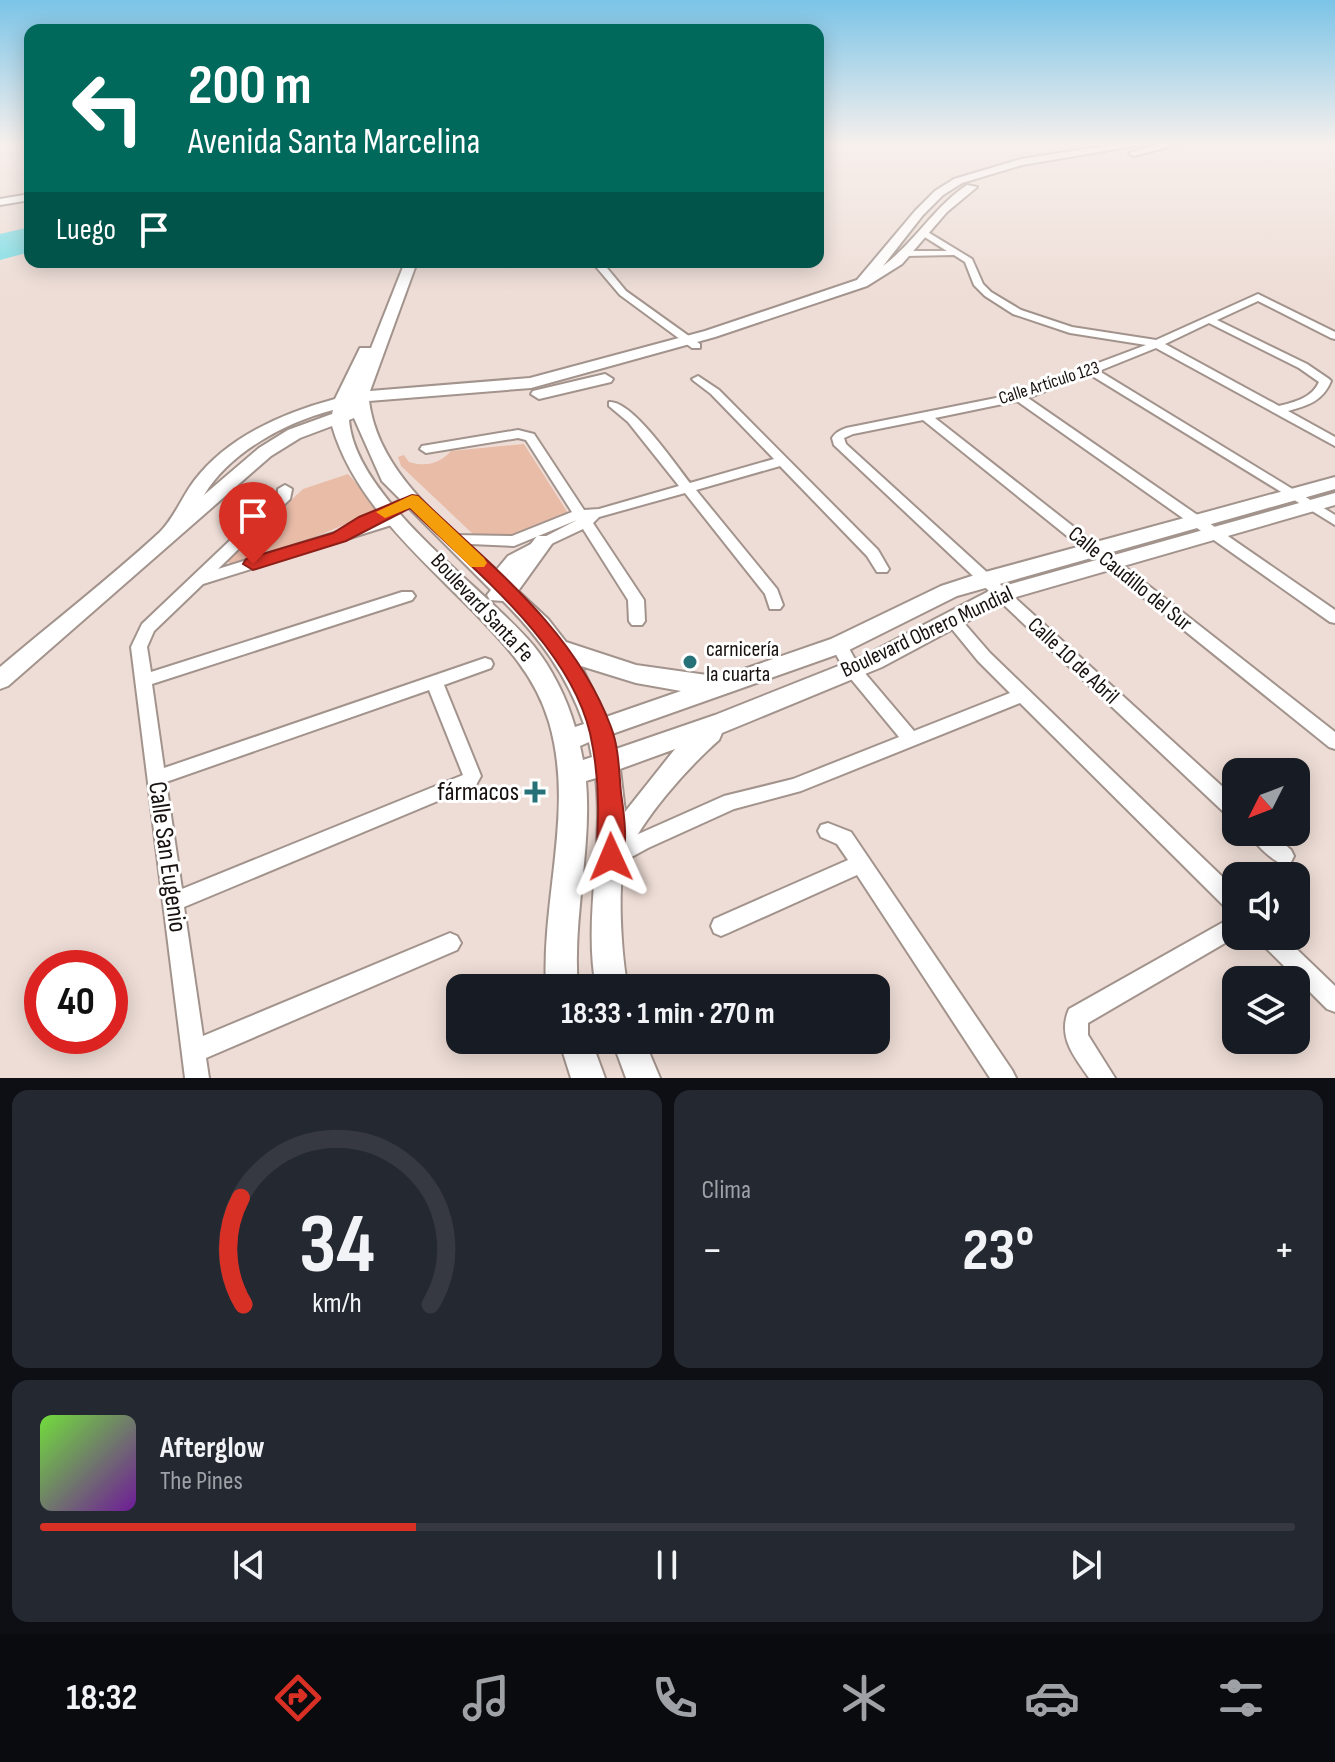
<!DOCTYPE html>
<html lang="es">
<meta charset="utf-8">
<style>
body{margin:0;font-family:"Sofia Sans Condensed",sans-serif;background:#242831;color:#f1f3f6;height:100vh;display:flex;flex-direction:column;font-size:30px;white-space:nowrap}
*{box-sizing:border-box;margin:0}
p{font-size:26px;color:#9ea1a6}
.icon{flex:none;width:44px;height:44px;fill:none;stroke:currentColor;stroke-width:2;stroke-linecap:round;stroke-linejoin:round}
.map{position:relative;height:1078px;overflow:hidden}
.details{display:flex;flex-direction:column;gap:12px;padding:12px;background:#0d0f14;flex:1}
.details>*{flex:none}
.top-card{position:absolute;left:24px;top:24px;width:800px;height:244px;border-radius:16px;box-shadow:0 4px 20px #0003;background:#00695c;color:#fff;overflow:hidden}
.needle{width:52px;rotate:228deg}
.tools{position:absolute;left:1222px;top:758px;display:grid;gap:16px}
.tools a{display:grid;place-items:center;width:88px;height:88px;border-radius:16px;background:#171b24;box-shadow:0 4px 20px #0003;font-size:40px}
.speed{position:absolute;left:24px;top:950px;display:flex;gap:16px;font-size:40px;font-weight:700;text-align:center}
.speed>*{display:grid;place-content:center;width:104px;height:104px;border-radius:50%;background:#171b24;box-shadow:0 4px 20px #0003;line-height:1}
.speed .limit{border:12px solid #d22;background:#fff;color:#111}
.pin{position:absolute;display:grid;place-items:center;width:68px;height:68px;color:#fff;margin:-82px -34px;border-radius:50% 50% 50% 0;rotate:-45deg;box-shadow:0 0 8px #0007}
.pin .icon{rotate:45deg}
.me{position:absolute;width:88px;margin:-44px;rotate:359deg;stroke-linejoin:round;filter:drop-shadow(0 0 6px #0008)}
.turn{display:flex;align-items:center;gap:28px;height:168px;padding:0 32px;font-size:36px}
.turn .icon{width:104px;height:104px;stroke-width:2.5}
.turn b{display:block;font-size:56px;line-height:68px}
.then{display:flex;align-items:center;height:76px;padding:0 32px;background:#0003;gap:16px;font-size:30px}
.big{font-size:60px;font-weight:700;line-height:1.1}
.details .tile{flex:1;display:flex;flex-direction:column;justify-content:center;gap:12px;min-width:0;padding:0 28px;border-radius:16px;background:#242831}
.details .dial{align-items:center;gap:0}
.dial svg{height:208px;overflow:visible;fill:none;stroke:#363941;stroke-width:7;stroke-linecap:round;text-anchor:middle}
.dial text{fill:#f1f3f6;stroke:none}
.song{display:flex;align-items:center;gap:24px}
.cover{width:96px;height:96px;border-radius:12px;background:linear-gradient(135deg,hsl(100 70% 55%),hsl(280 70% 35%))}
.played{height:8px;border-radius:4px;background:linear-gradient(90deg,#d93025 30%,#363941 30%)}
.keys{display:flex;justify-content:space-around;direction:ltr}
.heat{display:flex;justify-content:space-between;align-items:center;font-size:44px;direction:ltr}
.details .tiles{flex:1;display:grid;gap:12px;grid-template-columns:1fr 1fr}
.tile:last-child{grid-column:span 2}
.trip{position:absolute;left:446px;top:974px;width:444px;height:80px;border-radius:16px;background:#171b24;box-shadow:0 4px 20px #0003;font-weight:700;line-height:80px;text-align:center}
.menu{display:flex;height:128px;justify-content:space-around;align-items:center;background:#090b0e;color:#9ea1a6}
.menu .icon{width:56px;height:56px}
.menu .active{color:#d93025}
.menu b{font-size:36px;color:#f1f3f6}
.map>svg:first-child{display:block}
.green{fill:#e9bca8}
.water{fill:#77dde5}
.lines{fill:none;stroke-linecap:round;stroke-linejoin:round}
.street-casing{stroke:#a2938c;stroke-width:4}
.secondary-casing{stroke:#a2938c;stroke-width:4}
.street{fill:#fff;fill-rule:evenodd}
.secondary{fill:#fff;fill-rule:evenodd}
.route{fill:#d93025;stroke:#8d1f18;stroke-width:2}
.slow{fill:#f59e0b}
.poi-dot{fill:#267177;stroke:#fff;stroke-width:3}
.labels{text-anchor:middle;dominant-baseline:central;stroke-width:6;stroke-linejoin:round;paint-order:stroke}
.far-street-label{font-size:18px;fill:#17110f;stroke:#fff}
.street-label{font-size:22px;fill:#17110f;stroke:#fff}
.poi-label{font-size:22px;fill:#17110f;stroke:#fff;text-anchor:start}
.near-poi-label{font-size:26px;fill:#17110f;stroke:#fff;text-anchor:end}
.near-street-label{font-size:26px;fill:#17110f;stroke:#fff}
</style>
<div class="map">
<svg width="1335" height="1078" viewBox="0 0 1335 1078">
<rect width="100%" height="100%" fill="#eeddd6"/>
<g class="green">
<path d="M 524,444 L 570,516 L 516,539 L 475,536 L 401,466 L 398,457 L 404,455 L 409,462 C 426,467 439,464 451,451 Z"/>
<polygon points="348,474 380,510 300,543 232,564 226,561 303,489"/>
</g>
<polygon class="water" points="30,227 30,252 0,260 0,234"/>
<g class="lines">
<g class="street-casing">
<g id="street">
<path d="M 926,231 L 972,259 L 983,284 L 991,292 L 1021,310 L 1072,327 L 1156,340 L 1258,294 L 1335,332 L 1335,339 L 1331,338 L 1258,301 L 1217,320 L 1307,364 L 1329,379 L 1331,381 C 1323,401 1307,406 1288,411 L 1335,437 L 1335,446 L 1156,348 L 1099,371 L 1335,515 L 1335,525 L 1089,374 L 1028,398 L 1335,610 L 1335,623 L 1330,622 L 1017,401 L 935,418 L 1335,732 L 1335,749 L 1329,747 L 923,420 L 853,434 L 844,438 L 846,444 L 1236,799 L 1236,819 L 1229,817 L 834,445 L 832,438 C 836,432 839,431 846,428 L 1016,394 L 1146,345 L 1070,333 L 1013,314 L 985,296 L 974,285 L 965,262 L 954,255 L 905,256 L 904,254 L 908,251 L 947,251 L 923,236 L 922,234 ZM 1209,323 L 1299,368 L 1319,382 C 1312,398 1295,402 1279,406 L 1165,344 Z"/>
<polygon points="592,262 602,262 626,291 700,344 700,348 692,348 620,295"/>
<path d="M 698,376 L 719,390 L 878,550 L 889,569 L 887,572 L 877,572 L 867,556 L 780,466 L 696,490 L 777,589 L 783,605 L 780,609 L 770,609 L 765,594 L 685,493 L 599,517 L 593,523 L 644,600 L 645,621 L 642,625 L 632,625 L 629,621 L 628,600 L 583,529 L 530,554 L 518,562 L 500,584 L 490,584 L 488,580 L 508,556 L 577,520 L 514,546 L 448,543 L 446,540 L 453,535 L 512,536 L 572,512 L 526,440 L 518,438 L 426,453 L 420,449 L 422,446 L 518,430 L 534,434 L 584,510 L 599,509 L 679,486 L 628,422 L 609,406 L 609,402 C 632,400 675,464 690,483 L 774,459 L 711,394 L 694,381 L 692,379 Z"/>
<path d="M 285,485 L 292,489 L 290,499 L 218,569 L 347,529 L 348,525 L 407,497 L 412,496 L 419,500 L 386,517 L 401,516 L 403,519 L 401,522 L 203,584 L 154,631 L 147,647 L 151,672 L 402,592 L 412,592 L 415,596 L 412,600 L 152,684 L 164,768 L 485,658 L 491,660 L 493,664 L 491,668 L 444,685 L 481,776 L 476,785 L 184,907 L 203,1036 L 450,933 L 457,936 L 461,943 L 457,950 L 206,1058 L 209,1078 L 185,1078 L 131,647 L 142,624 L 278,495 L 278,489 ZM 429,690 L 463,775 L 182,889 L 166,782 Z"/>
<polygon points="952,614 957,615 990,653 1236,890 1236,914 1229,911 1020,703 801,791 734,809 648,848 615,866 608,863 605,857 608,851 634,836 724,796 793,779 899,737 846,673 831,645 833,641 845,641 858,665 914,731 1010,693 978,661 947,623 944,619 947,615"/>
<polygon points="828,823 851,832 1012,1070 1016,1078 990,1078 857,875 728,933 721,936 714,933 711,926 714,919 848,860 837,844 821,837 818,831 821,825"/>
<path d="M 1248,832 L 1271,832 L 1291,850 L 1294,856 L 1291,862 L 1284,865 C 1271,860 1255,844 1248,832 Z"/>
<path d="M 1236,915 L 1237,936 L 1088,1023 L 1088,1035 L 1115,1078 L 1089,1078 C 1074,1056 1057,1037 1069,1009 Z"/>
<polygon points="1257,936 1283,936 1335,986 1335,1012 1327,1009 1261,943"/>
</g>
</g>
<g class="secondary-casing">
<g id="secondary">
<path d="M 1125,143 L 1152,143 L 1022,165 L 962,183 L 943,195 L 923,215 L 883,266 C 915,242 934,207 967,185 L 977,187 L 947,212 L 902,264 L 867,286 L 715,337 L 531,388 L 369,401 C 379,478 453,528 505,578 L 537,536 L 551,536 L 554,541 L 518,591 L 548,619 L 566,642 L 636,665 L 721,677 L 831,639 L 941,586 L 978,574 L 1335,477 L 1335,489 L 957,596 L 847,651 L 612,734 L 616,749 L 715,715 L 866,655 L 993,589 L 1335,493 L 1335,505 L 1009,599 L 882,667 L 722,733 L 719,740 C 687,768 642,819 626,857 C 616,882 622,961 628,988 L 596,988 C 583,918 604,848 596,778 L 586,781 C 592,850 572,918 578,988 L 546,988 C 541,898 575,810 549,722 C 534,672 501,640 466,604 C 414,552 353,498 332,426 L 300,438 L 271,456 L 8,686 L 0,689 L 0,667 C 53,622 109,579 160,532 C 174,518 182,497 194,481 C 227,437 283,413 335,399 L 360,348 L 371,348 L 405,262 L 417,262 L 370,391 L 530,378 L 705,331 L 857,280 L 915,211 L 935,191 L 954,179 L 1021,159 ZM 333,410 L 332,414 L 288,430 L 259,448 L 204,495 C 230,452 286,422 333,410 ZM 354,418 L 382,481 L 491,590 L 487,595 L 490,600 L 503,601 C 539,637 567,675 584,724 L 575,727 C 567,699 552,668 533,645 C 484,587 355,499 349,420 ZM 581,666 L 636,683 L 681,691 L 606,717 ZM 589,742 L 592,757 L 583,760 L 580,746 ZM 675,749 L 625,812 L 620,769 Z"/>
<polygon points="1162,143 1182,143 1134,156 1129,153"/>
<polygon points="30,194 30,200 0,205 0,199"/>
<polygon points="605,374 613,379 611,382 539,399 531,394 533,391"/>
<polygon points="559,1040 591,1040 605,1078 571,1078"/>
<polygon points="612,1040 644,1040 660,1078 626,1078"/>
</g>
</g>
<use href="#street" class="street"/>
<use href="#secondary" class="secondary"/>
</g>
<linearGradient id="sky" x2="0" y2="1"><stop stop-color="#7bc4e7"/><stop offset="0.49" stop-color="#f7f0ed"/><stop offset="1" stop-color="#f7f0ed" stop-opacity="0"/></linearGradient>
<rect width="1335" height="294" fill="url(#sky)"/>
<path class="route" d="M 412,495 L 418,496 C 491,566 575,630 611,727 C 619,748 619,772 621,793 C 624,814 629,847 620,866 L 611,869 L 602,866 C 594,848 599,825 598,805 C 598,782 595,756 590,733 C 569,644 472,569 410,508 L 346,541 L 253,570 L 243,564 L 246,559 L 333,533 L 359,517 Z"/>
<polygon class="slow" points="412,495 418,496 484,558 487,563 484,567 471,567 410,508 385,518 376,512"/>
<g class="poi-dot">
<circle cx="690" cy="662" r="8"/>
<path d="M531 780h8v8h8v8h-8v8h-8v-8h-8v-8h8z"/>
</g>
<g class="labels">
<g class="far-street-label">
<text transform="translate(1049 383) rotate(-18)">Calle Artículo 123</text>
</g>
<g class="street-label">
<text transform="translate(1130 579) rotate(39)">Calle Caudillo del Sur</text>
<text transform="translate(482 608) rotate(47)">Boulevard Santa Fe</text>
<text transform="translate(927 632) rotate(-25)">Boulevard Obrero Mundial</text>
<text transform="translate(1073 661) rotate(43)">Calle 10 de Abril</text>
</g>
<g class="poi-label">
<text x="706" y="649">carnicería<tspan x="706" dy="25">la cuarta</tspan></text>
</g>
<g class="near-poi-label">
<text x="519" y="792">fármacos</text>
</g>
<g class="near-street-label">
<text transform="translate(167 857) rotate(82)">Calle San Eugenio</text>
</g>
</g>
</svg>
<div class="tools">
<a><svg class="needle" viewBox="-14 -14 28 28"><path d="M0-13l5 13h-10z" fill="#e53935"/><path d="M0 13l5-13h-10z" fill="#9ea1a6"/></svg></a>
<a><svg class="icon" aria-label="sound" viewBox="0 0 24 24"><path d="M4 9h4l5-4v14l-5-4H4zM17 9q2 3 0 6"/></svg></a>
<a><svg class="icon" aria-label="layers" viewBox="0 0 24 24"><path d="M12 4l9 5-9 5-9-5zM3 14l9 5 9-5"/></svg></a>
</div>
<div class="speed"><div class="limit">40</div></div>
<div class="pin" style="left:253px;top:564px;background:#d93025"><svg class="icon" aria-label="arrive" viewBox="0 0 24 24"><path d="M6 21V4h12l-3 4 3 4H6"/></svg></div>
<svg class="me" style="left:611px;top:857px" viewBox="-20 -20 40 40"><path d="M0-17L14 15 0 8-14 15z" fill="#d93025" stroke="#fff" stroke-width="4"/></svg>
<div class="trip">18:33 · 1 min · 270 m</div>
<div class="top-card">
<div class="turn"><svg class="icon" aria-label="left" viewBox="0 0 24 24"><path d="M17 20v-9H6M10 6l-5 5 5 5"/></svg><div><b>200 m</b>Avenida Santa Marcelina</div></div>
<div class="then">Luego<svg class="icon" aria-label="arrive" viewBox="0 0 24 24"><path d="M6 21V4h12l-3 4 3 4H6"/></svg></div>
</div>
</div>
<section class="details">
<div class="tiles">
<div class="tile dial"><svg viewBox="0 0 100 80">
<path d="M14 69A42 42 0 1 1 86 69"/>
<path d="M14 69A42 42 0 0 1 13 28" stroke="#d93025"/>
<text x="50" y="56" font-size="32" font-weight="700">34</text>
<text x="50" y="72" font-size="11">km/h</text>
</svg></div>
<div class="tile"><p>Clima</p>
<div class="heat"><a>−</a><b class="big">23°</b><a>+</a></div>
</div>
<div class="tile">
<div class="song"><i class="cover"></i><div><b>Afterglow</b><p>The Pines</p></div></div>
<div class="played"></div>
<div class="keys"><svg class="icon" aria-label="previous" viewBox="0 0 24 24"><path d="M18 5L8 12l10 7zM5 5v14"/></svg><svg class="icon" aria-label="pause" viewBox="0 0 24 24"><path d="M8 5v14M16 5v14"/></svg><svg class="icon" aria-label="next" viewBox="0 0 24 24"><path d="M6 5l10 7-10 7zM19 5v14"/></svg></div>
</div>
</div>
</section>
<nav class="menu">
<b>18:32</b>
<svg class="icon active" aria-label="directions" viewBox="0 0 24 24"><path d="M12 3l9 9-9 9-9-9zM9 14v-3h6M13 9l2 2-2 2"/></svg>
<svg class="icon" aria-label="music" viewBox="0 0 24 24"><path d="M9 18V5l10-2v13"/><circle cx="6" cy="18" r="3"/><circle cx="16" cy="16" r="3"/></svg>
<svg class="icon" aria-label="phone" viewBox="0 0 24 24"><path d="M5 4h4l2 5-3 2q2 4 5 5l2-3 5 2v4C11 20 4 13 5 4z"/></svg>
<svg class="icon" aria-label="climate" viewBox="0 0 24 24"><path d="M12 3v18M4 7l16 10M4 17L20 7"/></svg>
<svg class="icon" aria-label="car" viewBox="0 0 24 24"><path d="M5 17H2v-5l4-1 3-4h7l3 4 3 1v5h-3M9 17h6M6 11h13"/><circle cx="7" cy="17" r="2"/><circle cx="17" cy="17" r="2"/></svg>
<svg class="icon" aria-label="filters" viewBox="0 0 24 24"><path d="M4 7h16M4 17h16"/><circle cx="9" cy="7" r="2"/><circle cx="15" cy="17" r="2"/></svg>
</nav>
